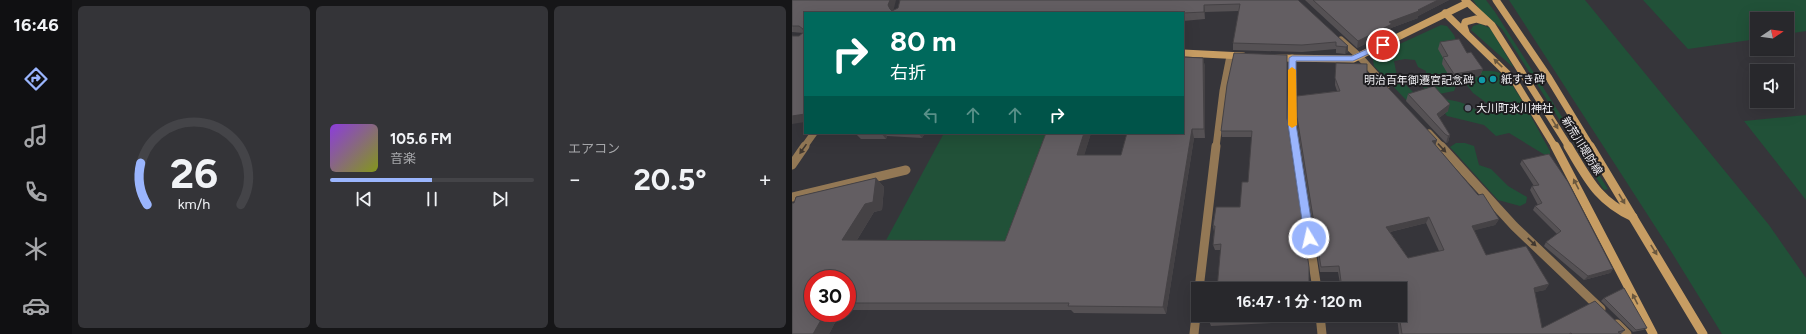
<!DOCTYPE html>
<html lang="ja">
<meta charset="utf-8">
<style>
body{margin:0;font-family:Figtree,"Noto Sans JP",sans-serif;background:#343438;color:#f1f3f6;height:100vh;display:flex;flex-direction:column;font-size:15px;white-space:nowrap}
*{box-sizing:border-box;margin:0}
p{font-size:13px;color:#a5a6a9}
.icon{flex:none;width:22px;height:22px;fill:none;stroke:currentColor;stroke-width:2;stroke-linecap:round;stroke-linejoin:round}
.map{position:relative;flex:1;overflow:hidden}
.panel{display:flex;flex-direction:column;gap:6px;padding:6px;background:#161618;width:720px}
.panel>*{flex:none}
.banner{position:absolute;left:12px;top:12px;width:380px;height:122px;border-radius:0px;box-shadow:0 4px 16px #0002,0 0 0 1px #444448;background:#00695c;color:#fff;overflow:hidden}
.needle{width:26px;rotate:77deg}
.buttons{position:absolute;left:958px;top:12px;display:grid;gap:8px}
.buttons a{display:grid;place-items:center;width:44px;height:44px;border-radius:0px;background:#28282c;box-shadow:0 4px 16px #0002,0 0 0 1px #444448;font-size:20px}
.speed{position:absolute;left:12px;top:270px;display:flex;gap:8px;font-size:20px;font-weight:700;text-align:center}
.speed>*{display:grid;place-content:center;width:52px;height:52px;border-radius:50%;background:#28282c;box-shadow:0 4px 16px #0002,0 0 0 1px #444448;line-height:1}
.speed .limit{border:6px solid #d22;background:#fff;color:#111}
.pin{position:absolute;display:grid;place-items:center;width:34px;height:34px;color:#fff;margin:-17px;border:2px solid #fff;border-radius:50%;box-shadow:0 1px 4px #0007}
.me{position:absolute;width:44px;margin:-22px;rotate:351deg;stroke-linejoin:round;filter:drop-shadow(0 0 3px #0008)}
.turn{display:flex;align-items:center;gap:14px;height:84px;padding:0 20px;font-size:18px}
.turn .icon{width:52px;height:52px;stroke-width:2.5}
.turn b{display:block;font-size:28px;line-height:34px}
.lanes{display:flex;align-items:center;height:38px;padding:0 20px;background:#0003;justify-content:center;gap:20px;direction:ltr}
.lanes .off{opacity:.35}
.big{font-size:30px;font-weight:700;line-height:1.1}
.panel .tile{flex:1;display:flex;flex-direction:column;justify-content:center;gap:6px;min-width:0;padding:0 14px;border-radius:6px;background:#343438}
.panel .dial{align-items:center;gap:0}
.dial svg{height:104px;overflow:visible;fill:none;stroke:#444448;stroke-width:7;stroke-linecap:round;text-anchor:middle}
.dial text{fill:#f1f3f6;stroke:none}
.song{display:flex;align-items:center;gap:12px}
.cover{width:48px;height:48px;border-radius:6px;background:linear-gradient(135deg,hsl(270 70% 55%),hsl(70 70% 35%))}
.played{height:4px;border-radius:2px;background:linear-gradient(90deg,#9ab5fd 50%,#444448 50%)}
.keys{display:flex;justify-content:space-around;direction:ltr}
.heat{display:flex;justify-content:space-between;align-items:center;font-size:22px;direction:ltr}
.panel .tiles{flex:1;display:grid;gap:6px;grid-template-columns:repeat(3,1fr)}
.trip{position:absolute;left:399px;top:282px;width:216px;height:40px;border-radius:0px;background:#28282c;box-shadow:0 4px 16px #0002,0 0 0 1px #444448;font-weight:700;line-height:40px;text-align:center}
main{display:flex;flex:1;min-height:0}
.tabs{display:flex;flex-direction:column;width:72px;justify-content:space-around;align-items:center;background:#101012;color:#a5a6a9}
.tabs .icon{width:28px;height:28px}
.tabs .current{color:#9ab5fd}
.tabs b{font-size:18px;color:#f1f3f6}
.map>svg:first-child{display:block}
.green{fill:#215138}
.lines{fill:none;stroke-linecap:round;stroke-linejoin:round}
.street-far1{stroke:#937855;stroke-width:7}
.street{stroke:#937855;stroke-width:9}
.secondary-far1{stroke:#c79d63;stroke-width:7}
.secondary{stroke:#c79d63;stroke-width:9}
.wall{fill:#555154;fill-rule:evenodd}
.shaded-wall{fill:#454245}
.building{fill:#635e62;stroke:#454245;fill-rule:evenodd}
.oneway{fill:#6a573e}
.oneway2{fill:#413830}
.route{fill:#9ab5fd;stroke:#6476a4}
.slow{fill:#f59e0b}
.culture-dot{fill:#0f9aa8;stroke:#1e1d20;stroke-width:1.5}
.worship-dot{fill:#6b7280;stroke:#1e1d20;stroke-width:1.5}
.labels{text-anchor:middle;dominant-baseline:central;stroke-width:4;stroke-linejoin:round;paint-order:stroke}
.poi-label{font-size:11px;fill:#f2f1f5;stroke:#1e1d20;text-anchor:start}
.street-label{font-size:11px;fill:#f2f1f5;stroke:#1e1d20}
</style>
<main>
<nav class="tabs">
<b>16:46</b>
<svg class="icon current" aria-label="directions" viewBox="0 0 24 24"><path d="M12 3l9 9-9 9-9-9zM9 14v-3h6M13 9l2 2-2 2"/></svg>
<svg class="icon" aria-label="music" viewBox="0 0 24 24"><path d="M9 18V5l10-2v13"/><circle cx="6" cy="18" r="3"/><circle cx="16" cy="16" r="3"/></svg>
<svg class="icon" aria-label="phone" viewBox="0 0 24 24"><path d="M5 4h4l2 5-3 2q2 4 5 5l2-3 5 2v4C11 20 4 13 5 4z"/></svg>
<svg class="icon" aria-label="climate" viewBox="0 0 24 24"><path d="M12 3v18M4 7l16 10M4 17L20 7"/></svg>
<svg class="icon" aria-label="car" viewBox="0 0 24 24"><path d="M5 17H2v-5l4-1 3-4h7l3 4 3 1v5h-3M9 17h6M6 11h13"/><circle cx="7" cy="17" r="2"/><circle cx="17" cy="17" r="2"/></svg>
</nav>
<section class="panel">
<div class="tiles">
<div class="tile dial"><svg viewBox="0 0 100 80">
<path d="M14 69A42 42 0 1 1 86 69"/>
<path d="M14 69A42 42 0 0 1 9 37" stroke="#9ab5fd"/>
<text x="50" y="56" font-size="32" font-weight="700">26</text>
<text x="50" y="72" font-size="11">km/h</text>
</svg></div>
<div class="tile">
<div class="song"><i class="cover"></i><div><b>105.6 FM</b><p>音楽</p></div></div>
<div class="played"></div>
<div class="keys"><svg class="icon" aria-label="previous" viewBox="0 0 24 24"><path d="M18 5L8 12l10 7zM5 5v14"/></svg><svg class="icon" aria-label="pause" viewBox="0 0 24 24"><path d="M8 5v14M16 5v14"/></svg><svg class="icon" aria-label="next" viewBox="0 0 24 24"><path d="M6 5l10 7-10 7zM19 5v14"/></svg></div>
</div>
<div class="tile"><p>エアコン</p>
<div class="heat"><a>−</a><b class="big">20.5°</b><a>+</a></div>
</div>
</div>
</section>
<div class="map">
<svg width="1014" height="334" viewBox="0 0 1014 334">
<rect width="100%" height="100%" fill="#36353a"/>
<g class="green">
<polygon points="681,0 694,0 703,12 816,189 812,190 710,29 688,10"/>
<polygon points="717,0 793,0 977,225 1014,278 1014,334 930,334 877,248"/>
<polygon points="851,0 1014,0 1014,31 995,34 995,19 965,19 965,39 896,49"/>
<polygon points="688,24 698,28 722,68 679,30 681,26"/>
<polygon points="649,25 655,26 662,35 665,43 659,73 664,86 662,91 647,94 632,89 631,86 634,71 626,67 623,60 613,59 602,61 605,76 623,94 616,102 582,66 581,60 586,58 586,54"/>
<path d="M 688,71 C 695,71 704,70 710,74 C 722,81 749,136 758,151 L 758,158 L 717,133 L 704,136 L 692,125 L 655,116 L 649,108 L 650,99 C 658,100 666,101 673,104 C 682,108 688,113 697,115 L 699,106 L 681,93 L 674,84 L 675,75 Z"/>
<polygon points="1014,115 1014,200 952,121"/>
<polygon points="152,133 258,133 216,243 92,244"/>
<polygon points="664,143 673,143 682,146 687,165 699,169 716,186 735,197 734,203 728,206 706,200 658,147"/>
</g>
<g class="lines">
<g class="street-far1">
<polyline points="549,40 567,56 594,86"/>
<polyline points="500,58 500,124 504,147"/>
<polyline points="637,133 650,147"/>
<polyline points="12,147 22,133"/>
<polyline points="424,147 431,91 438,56"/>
</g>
<g class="street">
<polyline points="503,146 525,289"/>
<polyline points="649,146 722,226 809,309"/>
<polyline points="0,165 13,146"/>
<polyline points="0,197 114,170"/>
<polyline points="407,289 424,146"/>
<polyline points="528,315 530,334"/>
<polyline points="825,324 835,334"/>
<polyline points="402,334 406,297"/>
</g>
<g class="secondary-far1">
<polyline points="673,0 700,25 777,147"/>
<polyline points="704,0 757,78 799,147"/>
<polyline points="653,13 722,80 763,147"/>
<polyline points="674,32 672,26 673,22 684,19 694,22"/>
<polyline points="391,53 451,56"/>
<polyline points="485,58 561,59 675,3"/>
</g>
<g class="secondary">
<polyline points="763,146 861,334"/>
<path d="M 776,146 C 796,179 805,200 841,217"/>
<polyline points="798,146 911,334"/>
</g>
</g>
<g class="wall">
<polygon points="0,0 101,10 506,0 556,46 556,52 553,54 544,53 544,49 510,52 441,50 441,43 447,11 413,12 413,19 391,21 391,13 13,13 13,122 7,36 11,33 0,32"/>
<polygon points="513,0 657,0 626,16 626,18 599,28 599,31 565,48"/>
<polygon points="648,42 675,53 691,69 688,76 660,81 650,64 651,58 646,49"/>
<polygon points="391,55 392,55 392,57 411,58 413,67 413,138 402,138 374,314 282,313 279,310 55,310 55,279 21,279 21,313 48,313 37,334 0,334 0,203 2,203 4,197 84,178 92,187 90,210 82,212 65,240 213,241 254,133 299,133 292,155 329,155 335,133 391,133"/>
<path d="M 544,63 L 575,83 L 645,140 L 643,145 L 707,219 L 703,225 L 682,230 L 694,255 L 757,284 L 753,290 L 743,292 L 750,328 L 833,330 L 829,334 L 607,334 L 605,317 L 553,319 L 553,315 L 608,315 L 608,289 L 549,289 L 546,272 L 528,272 L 505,124 L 505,96 L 545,91 L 543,85 ZM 634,223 L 647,251 L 616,258 L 598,232 Z"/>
<polygon points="616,94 656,111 647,118 658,135 656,142 654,143 651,140 614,101"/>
<polygon points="495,119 428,250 423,250 421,245 422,232 421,226 448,207 456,182 460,137 430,137 429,131"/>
<polygon points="63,133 133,133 130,138 95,136 94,139 69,139"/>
<polygon points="730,160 821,269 818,273 792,280 752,246 754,242 765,234 741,210 743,206 746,205 738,190 740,186 742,186 728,164"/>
<polygon points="812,298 855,328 851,330 841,332 809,301"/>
<polygon points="518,315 518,321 419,326 417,321"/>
</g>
<g class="shaded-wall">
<polygon points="98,0 104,0 101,12 98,9 96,5"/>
<polygon points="646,0 657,0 626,16 626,18 599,28 599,31 565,48 566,41 597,22 626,10"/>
<polygon points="412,5 413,12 413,19 412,12"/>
<polygon points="556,46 556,52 553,54 554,47"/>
<polygon points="411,58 413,67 413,138 412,129"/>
<polygon points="691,69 688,76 660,81 662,74"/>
<polygon points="658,104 656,111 643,121 645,114"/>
<polygon points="13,114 13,122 0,124 0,116"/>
<polygon points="400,129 402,138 374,314 371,307"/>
<polygon points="89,133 92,133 95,136 94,139"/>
<polygon points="126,133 133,133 130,138"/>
<polygon points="292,133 299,133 290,163 285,155"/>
<polygon points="658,135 656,142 654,143 656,136"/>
<polygon points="645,140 643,146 640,141"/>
<polygon points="84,178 92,187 90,210 82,212 60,248 50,240"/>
<polygon points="637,217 634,223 593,233 594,227"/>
<polygon points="707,219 703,225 677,232 680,226"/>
<polygon points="821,269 818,273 792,280 796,276"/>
<polygon points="757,284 753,290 738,293 742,288"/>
<polygon points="33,313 48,313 37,334 21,334"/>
</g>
<g class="building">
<polygon points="0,0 98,0 96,5 98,9 100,11 106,8 108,0 506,0 556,46 554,47 544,46 544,42 510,45 441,43 448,4 412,5 412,12 391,13 134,13 135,12 130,13 13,13 13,114 0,116 0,36 7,36 12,32 11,29 7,26 0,26"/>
<polygon points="521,0 646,0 626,10 627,11 597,22 600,24 566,41"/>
<polygon points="667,39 675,53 679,52 691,69 662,74 651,57 656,56 648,42"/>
<polygon points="442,53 495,55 495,118 517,267 517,289 425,289 429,244 421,245 423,226 421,226 424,207 448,207 450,182 456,182 460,131 429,131 435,85"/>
<polygon points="391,57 411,58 412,129 400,129 371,307 276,306 277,303 55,303 55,279 21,279 21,313 33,313 21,334 0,334 0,203 2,203 4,197 84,178 81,202 73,204 50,240 213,241 254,133 292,133 285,155 329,155 335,133 391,133"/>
<path d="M 544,63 L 575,64 L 575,83 L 587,78 L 645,140 L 640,141 L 686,195 L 691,194 L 707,219 L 680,226 L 694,255 L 734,246 L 757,284 L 742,288 L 750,328 L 803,301 L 833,330 L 826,332 L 829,334 L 780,334 L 779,333 L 777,334 L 610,334 L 607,315 L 608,315 L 608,289 L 550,289 L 547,266 L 529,267 L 505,117 L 505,96 L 548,91 L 543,78 ZM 637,217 L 652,250 L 616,258 L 594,227 Z"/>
<polygon points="642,86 658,104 645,114 658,135 656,136 653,134 616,94"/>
<polygon points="757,154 776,182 821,269 796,276 754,242 769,231 743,206 750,203 740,186 747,185 730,160"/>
<polygon points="832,288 855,328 844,330 812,298"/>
<polygon points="418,315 518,315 518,316 417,321"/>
</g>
<defs><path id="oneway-solid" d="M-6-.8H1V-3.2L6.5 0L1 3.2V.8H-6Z"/></defs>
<g class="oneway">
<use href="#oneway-solid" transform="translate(706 63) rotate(-136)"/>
<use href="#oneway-solid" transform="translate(763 124) rotate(58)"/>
<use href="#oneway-solid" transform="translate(784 184) rotate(-117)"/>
<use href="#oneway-solid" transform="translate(830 199) rotate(59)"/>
<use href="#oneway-solid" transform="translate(862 250) rotate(58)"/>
<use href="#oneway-solid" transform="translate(843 299) rotate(-117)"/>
</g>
<g class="oneway2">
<use href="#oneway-solid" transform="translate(650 148) rotate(47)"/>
<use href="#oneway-solid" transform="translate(11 149) rotate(125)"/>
<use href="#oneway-solid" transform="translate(740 242) rotate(44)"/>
</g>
<polygon class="route" points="591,42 595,45 594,46 561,61 504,61 504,124 522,238 520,241 517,242 513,241 496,124 497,58 500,56 560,56"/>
<polygon class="slow" points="500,67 504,70 505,125 500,128 496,125 496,70"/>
<g class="culture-dot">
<circle cx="701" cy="79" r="4"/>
<circle cx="690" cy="80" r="4"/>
</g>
<circle class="worship-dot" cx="676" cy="108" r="4"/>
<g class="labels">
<g class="poi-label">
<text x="709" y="79">紙すき碑</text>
<text x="682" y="80" text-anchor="end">明治百年御遷宮記念碑</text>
<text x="684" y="108">大川町氷川神社</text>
</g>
<g class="street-label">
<text transform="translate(790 146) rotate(58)">新荒川堤防線</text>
</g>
</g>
</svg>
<div class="buttons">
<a><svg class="needle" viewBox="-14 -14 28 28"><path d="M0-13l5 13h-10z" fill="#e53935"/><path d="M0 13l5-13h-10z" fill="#a5a6a9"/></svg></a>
<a><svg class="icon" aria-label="sound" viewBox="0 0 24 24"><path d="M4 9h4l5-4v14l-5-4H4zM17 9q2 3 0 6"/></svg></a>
</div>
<div class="speed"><div class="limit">30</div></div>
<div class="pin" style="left:591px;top:45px;background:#d93025"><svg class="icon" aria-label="arrive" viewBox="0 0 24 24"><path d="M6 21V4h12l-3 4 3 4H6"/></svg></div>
<svg class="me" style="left:517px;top:238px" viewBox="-20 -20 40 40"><circle r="17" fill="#9ab5fd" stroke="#fff" stroke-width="3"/><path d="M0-11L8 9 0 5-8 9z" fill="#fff"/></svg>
<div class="trip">16:47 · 1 分 · 120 m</div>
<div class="banner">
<div class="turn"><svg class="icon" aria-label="right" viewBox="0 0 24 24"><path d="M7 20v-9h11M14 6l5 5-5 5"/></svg><div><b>80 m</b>右折</div></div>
<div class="lanes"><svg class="icon off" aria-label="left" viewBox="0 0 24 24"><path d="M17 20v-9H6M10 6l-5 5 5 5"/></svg><svg class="icon off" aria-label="ahead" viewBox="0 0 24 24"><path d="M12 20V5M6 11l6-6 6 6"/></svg><svg class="icon off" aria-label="ahead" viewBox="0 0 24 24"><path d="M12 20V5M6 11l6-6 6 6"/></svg><svg class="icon" aria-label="right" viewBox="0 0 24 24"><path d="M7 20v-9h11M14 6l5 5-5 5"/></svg></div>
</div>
</div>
</main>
